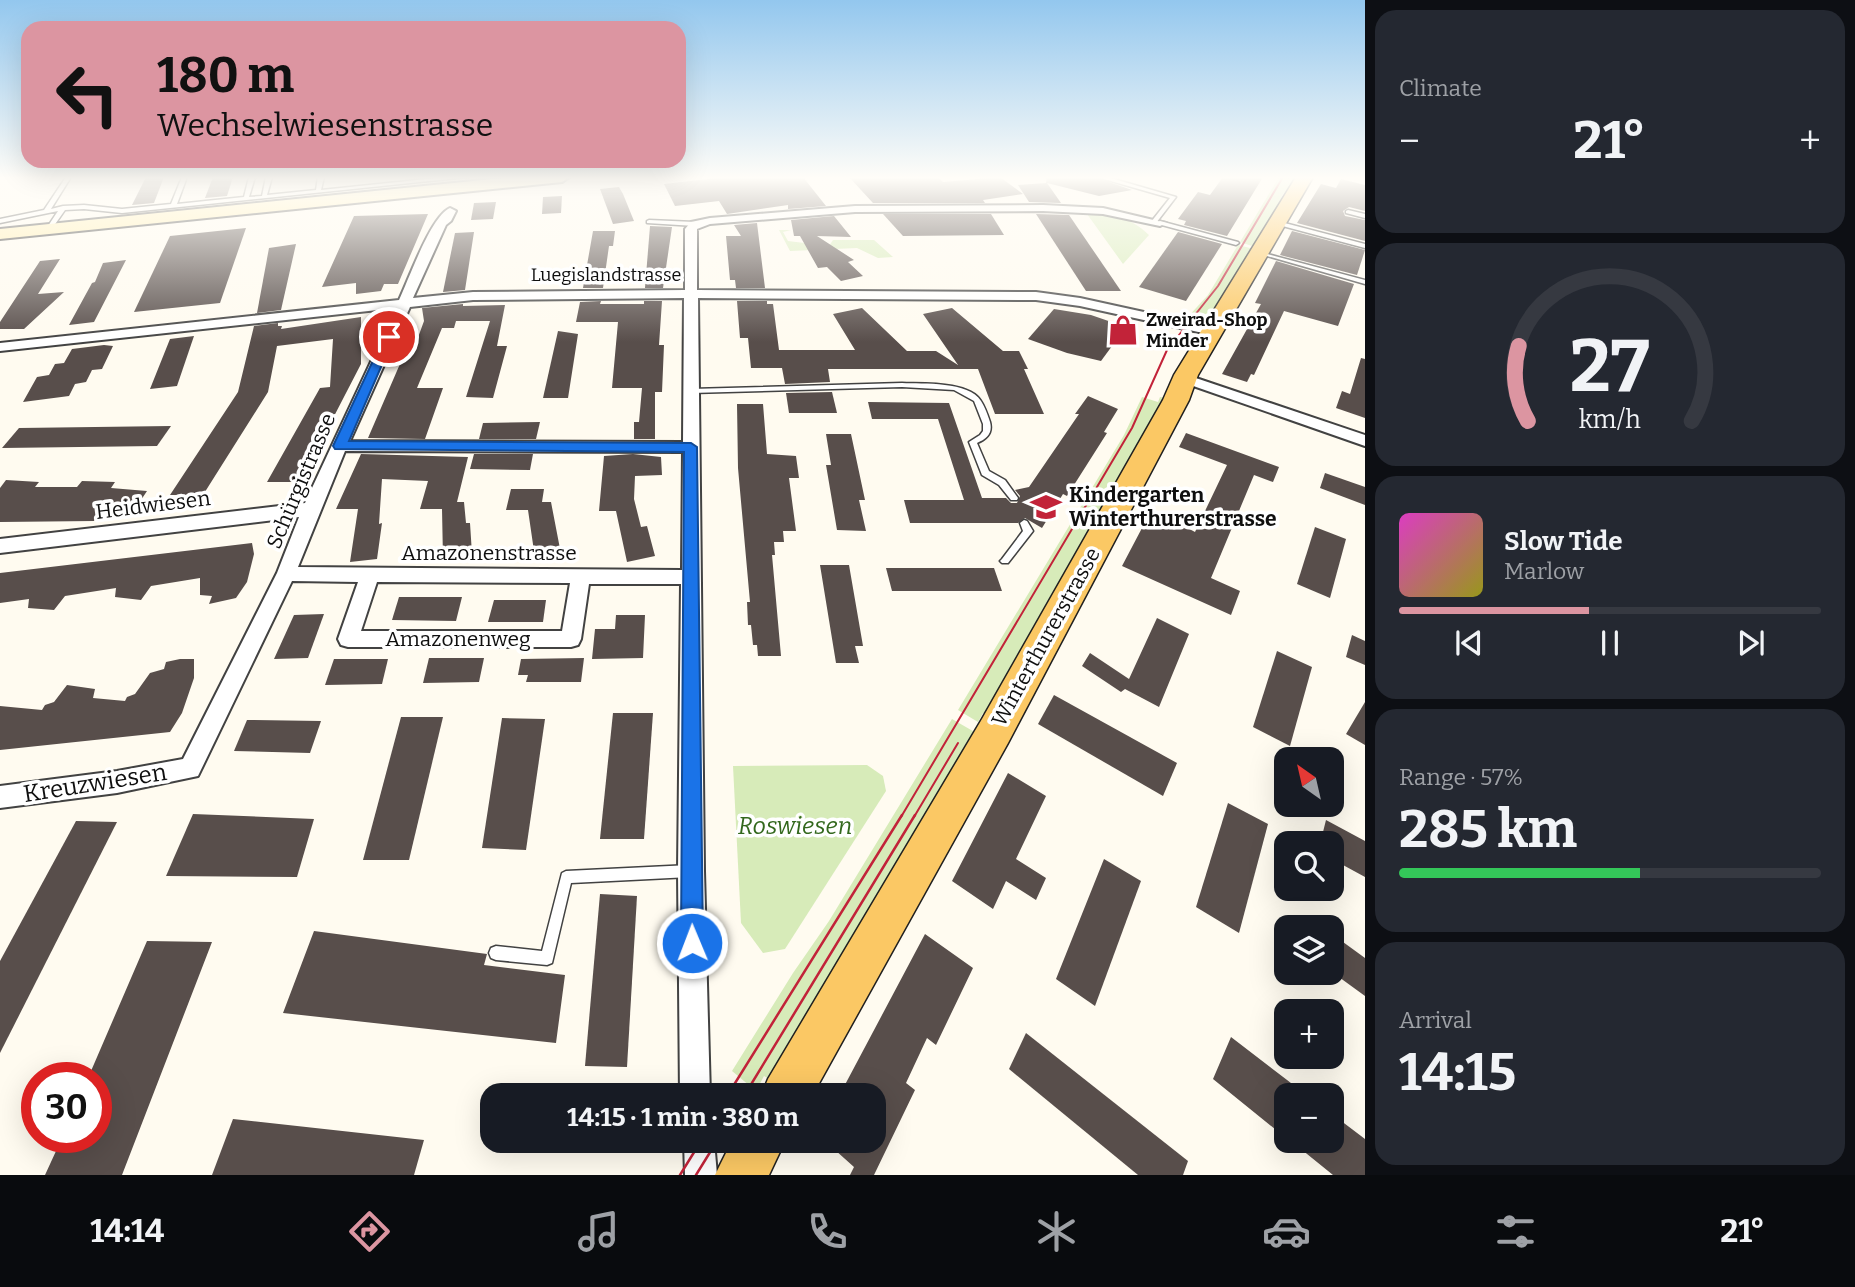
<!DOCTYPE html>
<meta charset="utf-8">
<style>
body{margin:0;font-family:Bitter,serif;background:#242831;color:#f1f3f6;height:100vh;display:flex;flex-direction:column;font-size:26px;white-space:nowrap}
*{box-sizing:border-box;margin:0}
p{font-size:23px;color:#9ea1a6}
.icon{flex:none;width:38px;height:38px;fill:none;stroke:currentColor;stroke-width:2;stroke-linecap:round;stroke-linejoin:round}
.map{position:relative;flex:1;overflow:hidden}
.details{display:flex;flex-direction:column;gap:10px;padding:10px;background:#0d0f14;width:490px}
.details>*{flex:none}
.top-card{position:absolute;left:21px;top:21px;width:665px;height:147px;border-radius:21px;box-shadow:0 7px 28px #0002;background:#dc95a1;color:#111;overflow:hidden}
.needle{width:46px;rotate:326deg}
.fabs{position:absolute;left:1274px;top:747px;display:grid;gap:14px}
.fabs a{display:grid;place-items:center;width:70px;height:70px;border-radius:14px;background:#171b24;box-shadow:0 7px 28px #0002;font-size:35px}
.speed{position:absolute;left:21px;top:1062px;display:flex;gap:14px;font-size:35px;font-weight:700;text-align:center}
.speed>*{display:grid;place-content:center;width:91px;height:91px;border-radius:50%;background:#171b24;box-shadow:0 7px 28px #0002;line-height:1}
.speed .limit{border:10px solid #d22;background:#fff;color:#111}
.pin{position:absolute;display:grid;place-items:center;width:60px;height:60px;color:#fff;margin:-30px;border:4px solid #fff;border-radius:50%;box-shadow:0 2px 7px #0007}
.me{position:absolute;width:77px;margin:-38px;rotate:359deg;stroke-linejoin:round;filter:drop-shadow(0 0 5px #0008)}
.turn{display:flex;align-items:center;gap:24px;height:147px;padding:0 21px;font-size:32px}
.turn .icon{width:91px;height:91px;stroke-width:2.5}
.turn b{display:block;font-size:49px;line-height:60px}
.big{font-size:52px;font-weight:700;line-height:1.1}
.details .tile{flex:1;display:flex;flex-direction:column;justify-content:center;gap:10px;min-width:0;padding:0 24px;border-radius:21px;background:#242831}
.details .dial{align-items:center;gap:0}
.dial svg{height:182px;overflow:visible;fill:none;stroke:#363941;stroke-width:7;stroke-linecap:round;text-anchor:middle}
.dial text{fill:#f1f3f6;stroke:none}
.song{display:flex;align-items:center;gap:21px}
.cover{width:84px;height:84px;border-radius:10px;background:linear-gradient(135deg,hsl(310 70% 55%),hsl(60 70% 35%))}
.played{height:7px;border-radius:4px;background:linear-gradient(90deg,#dc95a1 45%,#363941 45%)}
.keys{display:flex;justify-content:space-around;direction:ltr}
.heat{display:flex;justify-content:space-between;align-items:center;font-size:38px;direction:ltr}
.charge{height:10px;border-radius:5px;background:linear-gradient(90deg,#34c759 57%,#363941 0)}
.trip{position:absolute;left:480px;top:1083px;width:406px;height:70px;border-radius:21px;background:#171b24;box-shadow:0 7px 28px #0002;font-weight:700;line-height:70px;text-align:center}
.tab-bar{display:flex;height:112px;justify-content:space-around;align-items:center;background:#090b0e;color:#9ea1a6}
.tab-bar .icon{width:49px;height:49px}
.tab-bar .active{color:#dc95a1}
.tab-bar b{font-size:32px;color:#f1f3f6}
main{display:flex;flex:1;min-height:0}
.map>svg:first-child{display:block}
.green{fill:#d7ebb9}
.building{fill:#584e4b}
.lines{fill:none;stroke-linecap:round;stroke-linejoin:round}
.lane-casing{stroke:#424242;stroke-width:3}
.street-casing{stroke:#424242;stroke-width:4}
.secondary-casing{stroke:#313131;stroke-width:4}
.primary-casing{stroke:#202020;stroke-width:3}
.lane{fill:#fff;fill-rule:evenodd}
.street{fill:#fff;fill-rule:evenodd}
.secondary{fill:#ffeeab;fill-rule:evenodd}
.primary{fill:#fbc864;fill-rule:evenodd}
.tram-far1{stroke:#c22339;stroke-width:2}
.tram{stroke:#c22339;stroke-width:2.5}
.route{fill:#1a73e8;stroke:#114b97;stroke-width:2}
.labels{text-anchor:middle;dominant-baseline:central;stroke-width:7;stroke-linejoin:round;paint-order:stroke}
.far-street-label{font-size:18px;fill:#0f0f0f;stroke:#fff}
.far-poi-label{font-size:18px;font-weight:bold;fill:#0f0f0f;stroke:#fff;text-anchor:start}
.street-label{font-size:21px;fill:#0f0f0f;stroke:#fff}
.poi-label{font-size:21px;font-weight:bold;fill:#0f0f0f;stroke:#fff;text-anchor:start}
.near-street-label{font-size:24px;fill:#0f0f0f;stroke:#fff}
.near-park-label{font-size:24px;font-style:italic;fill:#33681d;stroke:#fff}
</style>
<main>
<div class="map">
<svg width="1365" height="1175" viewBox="0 0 1365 1175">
<rect width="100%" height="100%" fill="#fffbf0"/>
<g class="green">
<polygon points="1279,177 1296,178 1283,194 1258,244 1252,246 1240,242"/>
<path d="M 1087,214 C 1112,216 1130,216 1149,235 L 1123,264 Z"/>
<polygon points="779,230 791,230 783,232 788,241 829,246 833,240 874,240 893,257 878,258 857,248 790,251"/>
<polygon points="1238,245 1254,249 1214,313 1208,320 1185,320 1208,295"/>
<polygon points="1142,397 1158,402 1160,397 1165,398 1012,664 988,715 983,713 978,722 958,710 1124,435"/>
<polygon points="952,719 978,734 937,794 772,1081 764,1076 756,1091 732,1071 793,973 829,921"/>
<polygon points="867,765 883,776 886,791 785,949 763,953 741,923 733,766"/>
</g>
<g class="building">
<polygon points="146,177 164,177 154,203 132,205"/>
<polygon points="213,177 233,177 227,196 205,198"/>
<polygon points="725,177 803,177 826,206 788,209 788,205 727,214 719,201 675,206 664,184"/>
<polygon points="849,177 938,177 943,182 1000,177 1023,194 983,200 985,203 873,203"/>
<polygon points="1047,177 1095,177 1132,190 1099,196 1047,183 1061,203 1029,202 1018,185 1046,183"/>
<polygon points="1223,177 1263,177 1227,236 1184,225 1186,221 1178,219 1198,192 1210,195"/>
<polygon points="1341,179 1365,185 1365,211 1349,207 1343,211 1345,216 1365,220 1365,241 1297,223 1321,184 1336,188"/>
<polygon points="619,187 623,194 634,221 613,224 600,189"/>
<polygon points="562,196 561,213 542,214 543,197"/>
<polygon points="496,202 493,219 471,220 474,203"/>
<polygon points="428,214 398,284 384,284 381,291 356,294 356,283 322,287 354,216"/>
<polygon points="883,214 991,214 1004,235 903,236"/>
<polygon points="1036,214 1069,215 1121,291 1086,291"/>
<polygon points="834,216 851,237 817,236 854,260 848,262 863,276 841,281 827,267 818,268 800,236 794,236 791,220"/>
<polygon points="757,223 765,288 736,288 735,280 730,280 726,236 741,236 734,225"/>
<polygon points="650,226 672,227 663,288 645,288"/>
<polygon points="246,228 220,303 134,312 170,236"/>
<polygon points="593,231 615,231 613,246 609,246 603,288 583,288"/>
<polygon points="1292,231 1365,250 1357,275 1280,255"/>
<polygon points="474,232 465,290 443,292 455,233"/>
<polygon points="1178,232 1222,244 1186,301 1139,287"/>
<polygon points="296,244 281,310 257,313 269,248"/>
<polygon points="60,259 38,294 64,292 24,329 0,329 0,322 40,261"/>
<polygon points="126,260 94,322 69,325 92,283 95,282 103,263"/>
<polygon points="1276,261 1354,284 1338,326 1284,311 1254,375 1251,374 1247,382 1222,374 1261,304 1255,303"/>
<polygon points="601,301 600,304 644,304 644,301 662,301 659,345 664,345 662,392 655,392 655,439 634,439 634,422 639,422 642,388 612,388 618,322 576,322 580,302"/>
<polygon points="737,301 767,301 767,304 773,304 779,350 855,350 833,314 862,308 907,351 936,351 958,365 923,314 952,308 1003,351 1019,351 1028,369 1024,369 1044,414 995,414 978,369 828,369 830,382 785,384 782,368 751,368 748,338 740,338"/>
<polygon points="463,304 463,306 505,305 497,346 507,346 493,398 466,397 490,321 456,321 454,328 442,328 417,388 443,388 425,439 368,438 409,343 416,343 424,321 422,308"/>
<polygon points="1054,309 1091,315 1126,327 1101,361 1067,353 1028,339"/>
<polygon points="361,317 361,364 300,482 267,482 320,388 330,387 333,339 277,346 268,392 203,495 170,495 238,392 254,326 278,323 278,326 282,326 281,329"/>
<polygon points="558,331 578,334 568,398 543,398"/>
<polygon points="194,336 177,386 150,389 170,339"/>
<polygon points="104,345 113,346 102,369 92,370 86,382 75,384 69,396 23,402 37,377 49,375 55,364 64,363 72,349"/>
<polygon points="1361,358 1365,359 1365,418 1336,408 1342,391 1350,394"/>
<polygon points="832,392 837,413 789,413 786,393"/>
<polygon points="1088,396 1118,409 1104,432 1107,433 1067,496 1063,494 1042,528 1025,518 1018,523 910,523 904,500 964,500 938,419 872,419 868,402 949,403 982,498 1006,498 1011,503 1017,503 1020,496 1015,490 1029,487 1079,414 1075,414"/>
<polygon points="737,404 763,404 767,454 796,456 799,478 789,478 796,531 783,531 784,542 774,542 775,555 772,555 781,656 758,656 757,645 753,645 751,625 748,625 747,602 750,602 738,468"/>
<polygon points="540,422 536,439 479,439 483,423"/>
<polygon points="171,426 157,446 2,448 19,428"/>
<polygon points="1186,433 1279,467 1273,482 1254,475 1211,578 1240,591 1231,615 1122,566 1152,509 1195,532 1227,465 1179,447"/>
<polygon points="826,434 851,434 865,500 859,500 866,531 837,530 826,465 831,465"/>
<polygon points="361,454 468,457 457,502 464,502 466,523 470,523 472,554 443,559 442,509 420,509 428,481 382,479 379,524 382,523 377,559 350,562 358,509 336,509"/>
<polygon points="474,454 533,454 530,470 470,469"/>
<polygon points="633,454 661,457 662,475 635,476 634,499 641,527 647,526 655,556 627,562 616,511 599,511 604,456"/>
<polygon points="1325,473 1365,487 1365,505 1320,488"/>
<polygon points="6,480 39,482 35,487 77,487 82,481 115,482 111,488 147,491 137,506 130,506 126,512 98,516 94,521 0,522 0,488"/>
<polygon points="511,489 544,489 542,502 551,502 561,554 535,558 528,510 506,510"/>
<polygon points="1315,527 1346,539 1330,598 1297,584"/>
<polygon points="252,543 254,554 247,582 236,598 209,604 212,596 200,595 200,578 151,586 141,600 115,597 116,588 65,596 54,610 28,608 29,599 0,603 0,573"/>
<polygon points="820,565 849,565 863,646 855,646 859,663 836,663"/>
<polygon points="886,568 994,568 1002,591 892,591"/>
<polygon points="399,597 462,597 456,621 392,620"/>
<polygon points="494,600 546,600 543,622 488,622"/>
<polygon points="324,614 308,658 274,659 294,615"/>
<polygon points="616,615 645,615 643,658 592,659 595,629 615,629"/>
<polygon points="1157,618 1189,634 1159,707 1125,689 1121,692 1082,666 1090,653 1129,679"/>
<polygon points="1352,635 1365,641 1365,665 1346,657"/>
<polygon points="1277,651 1312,667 1290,746 1253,727"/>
<polygon points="429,658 484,658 479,682 423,683"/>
<polygon points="584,658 581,682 526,682 528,675 518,675 521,659"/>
<polygon points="180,659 194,659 194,678 182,713 170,732 0,750 0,706 42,710 45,705 54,702 67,685 95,689 93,698 125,701 127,697 135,694 150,673 164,669 166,662"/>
<polygon points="334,659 388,659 382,684 325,685"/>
<polygon points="1054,695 1177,763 1163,796 1038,724"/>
<polygon points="1365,702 1365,745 1346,734"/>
<polygon points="613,713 653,713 644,839 600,839"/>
<polygon points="401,717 443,717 409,860 363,860"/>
<polygon points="502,718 545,719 526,850 482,848"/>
<polygon points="247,720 321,721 310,753 234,751"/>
<polygon points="1008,773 1046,796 1016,859 1046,878 1036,900 1006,881 993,909 952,881"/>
<polygon points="1228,803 1268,824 1239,933 1196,907"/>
<polygon points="193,814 314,819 297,877 166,876"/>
<polygon points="1326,820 1365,841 1365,877 1332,859 1332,844 1320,844"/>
<polygon points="76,821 117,822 0,1053 0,961"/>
<polygon points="1104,859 1141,881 1095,1006 1056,979"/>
<polygon points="600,894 637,896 627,1067 585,1066"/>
<polygon points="314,931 487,954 484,965 565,975 556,1043 283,1013"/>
<polygon points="925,934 973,968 936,1045 927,1038 906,1083 915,1090 874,1175 850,1175 854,1167 825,1141 873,1141 873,1096 839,1096"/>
<polygon points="1332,934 1365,958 1365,996 1332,972"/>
<polygon points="147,941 212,942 122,1175 45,1175 62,1138 96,1138 96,1078 88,1078"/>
<polygon points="1026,1033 1188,1161 1183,1175 1138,1175 1009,1069"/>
<polygon points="1231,1037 1308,1096 1286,1096 1286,1138 1213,1079"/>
<polygon points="1332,1114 1365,1139 1365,1175 1333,1175 1291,1141 1332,1141"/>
<polygon points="233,1119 424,1140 414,1175 212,1175"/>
</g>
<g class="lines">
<g class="lane-casing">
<g id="lane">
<polygon points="66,177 71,177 51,209 63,206 84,205 122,209 171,204 182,177 187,177 177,204 244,197 249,177 255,177 249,197 262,196 266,177 272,177 267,195 316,190 318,177 324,177 321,190 446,177 468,177 122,213 84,209 65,210 51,230 49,231 46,229 58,211 0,223 0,219 44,210"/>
<polygon points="1097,177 1107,177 1176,197 1156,223 1154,224 1151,222 1170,198"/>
<polygon points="1348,210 1365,214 1365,218 1346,213 1346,211"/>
<polygon points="649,220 695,222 698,224 695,226 647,223 647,221"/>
<polygon points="1160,221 1238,242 1239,243 1236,245 1158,224 1158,222"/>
<polygon points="1277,221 1365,244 1365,248 1275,224 1275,222"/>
<polygon points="1260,252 1365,280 1365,284 1260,254"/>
<path d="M 902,383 C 923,384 969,381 981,401 C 985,407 988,416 990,422 C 993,433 987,439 977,443 L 989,471 L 1005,480 L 1018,498 L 1017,500 L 1011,500 L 999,485 L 982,475 L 969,442 L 980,435 L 983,431 L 983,424 L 974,401 L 954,390 L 902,387 L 691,393 L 687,391 L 691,389 Z"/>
<polygon points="1024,520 1027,521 1033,531 1008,563 1002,563 1000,561 1002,559 1023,531 1020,523"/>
<polygon points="690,865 694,867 696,871 694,875 690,877 571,883 552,963 547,965 496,960 491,958 489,953 491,948 496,946 542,951 562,873 566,871"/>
</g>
</g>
<g class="street-casing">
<g id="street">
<path d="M 1043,205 L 1103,208 L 1166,223 L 1160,226 L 1103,214 L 1043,211 L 855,212 L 710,224 L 697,229 L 697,290 L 1036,292 L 1080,298 L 1212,327 L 1219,331 L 1212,335 L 1080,306 L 1036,300 L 698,298 L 704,871 L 710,1096 L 680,1096 L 678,871 L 681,584 L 589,584 L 581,639 L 578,645 L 571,647 L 348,647 L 341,645 L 338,639 L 358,582 L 292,581 L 198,776 L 117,793 L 0,808 L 0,786 L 117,771 L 183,759 L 277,573 L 299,517 L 0,553 L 0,539 L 305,503 L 396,308 L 0,351 L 0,343 L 399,300 C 409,279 431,216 450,208 L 456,211 L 451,221 L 446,225 L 413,298 L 473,292 L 685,290 L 685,229 L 691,222 L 710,218 L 855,206 ZM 684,298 L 683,442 L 350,441 L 410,307 L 473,300 ZM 345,451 L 683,452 L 682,570 L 298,567 ZM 377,582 L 570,583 L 562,631 L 361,631 Z"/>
<polygon points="1184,374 1365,435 1365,446 1179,381 1177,378"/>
<polygon points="684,1141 714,1141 717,1175 685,1175"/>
</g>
</g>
<g class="secondary-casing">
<polygon id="secondary" points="512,177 569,177 562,182 0,239 0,229"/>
</g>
<g class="primary-casing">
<g id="primary">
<polygon points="1296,177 1313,177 1198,375 1189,400 1008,743 812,1096 761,1096 768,1079 982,719 1163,400 1174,375"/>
<polygon points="732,1141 785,1141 769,1175 715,1175"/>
</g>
</g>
<use href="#lane" class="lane"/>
<use href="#street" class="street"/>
<use href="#secondary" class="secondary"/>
<use href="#primary" class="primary"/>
<g class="tram-far1">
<polyline points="901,817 1132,428 1167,350 1218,286 1283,177"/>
<polyline points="914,817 958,743"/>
</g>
<g class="tram">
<polyline points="727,1096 902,815"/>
<polyline points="744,1096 915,815"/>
<polyline points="680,1175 701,1141"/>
<polyline points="696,1175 717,1141"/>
</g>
</g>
<linearGradient id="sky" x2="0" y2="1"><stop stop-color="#93c7ee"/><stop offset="0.52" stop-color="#fffdf8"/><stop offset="1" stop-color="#fffdf8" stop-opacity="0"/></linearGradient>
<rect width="1365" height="342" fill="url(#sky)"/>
<polygon class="route" points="385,335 394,337 349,441 691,443 697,447 703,943 700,951 692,954 684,951 681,943 684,452 335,449 333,446"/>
<defs>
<g id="shop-bare" transform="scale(2.415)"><path d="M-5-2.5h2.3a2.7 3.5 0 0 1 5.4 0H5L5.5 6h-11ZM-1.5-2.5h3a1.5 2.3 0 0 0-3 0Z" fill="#c22339" stroke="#fff" stroke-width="2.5" paint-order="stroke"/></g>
<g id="school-bare" transform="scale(2.415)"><path d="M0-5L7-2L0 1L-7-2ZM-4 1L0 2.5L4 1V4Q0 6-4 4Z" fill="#c22339" stroke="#fff" stroke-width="2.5" paint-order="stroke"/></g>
</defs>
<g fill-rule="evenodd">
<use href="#shop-bare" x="1123" y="330"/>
<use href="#school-bare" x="1046" y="507"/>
</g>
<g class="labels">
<g class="far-street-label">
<text x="606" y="275">Luegislandstrasse</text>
</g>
<g class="far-poi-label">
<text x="1146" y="320">Zweirad-Shop<tspan x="1146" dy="21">Minder</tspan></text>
</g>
<g class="street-label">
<text transform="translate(301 481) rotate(-67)">Schürgistrasse</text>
<text transform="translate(153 505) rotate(-7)">Heidwiesen</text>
<text x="489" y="553">Amazonenstrasse</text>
<text transform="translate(1046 637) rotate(-61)">Winterthurerstrasse</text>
<text x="458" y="639">Amazonenweg</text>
</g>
<g class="poi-label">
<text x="1069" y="495">Kindergarten<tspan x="1069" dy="24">Winterthurerstrasse</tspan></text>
</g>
<g class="near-street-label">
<text transform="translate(95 783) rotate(-9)">Kreuzwiesen</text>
</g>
<g class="near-park-label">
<text x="795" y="826">Roswiesen</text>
</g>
</g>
</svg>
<div class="fabs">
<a><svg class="needle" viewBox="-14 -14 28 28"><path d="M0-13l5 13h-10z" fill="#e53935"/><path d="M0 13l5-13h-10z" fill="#9ea1a6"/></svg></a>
<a><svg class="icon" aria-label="search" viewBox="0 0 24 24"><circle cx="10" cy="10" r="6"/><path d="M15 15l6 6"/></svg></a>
<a><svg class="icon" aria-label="layers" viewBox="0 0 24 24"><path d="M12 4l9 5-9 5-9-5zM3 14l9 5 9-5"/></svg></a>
<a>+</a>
<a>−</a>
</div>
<div class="speed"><div class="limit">30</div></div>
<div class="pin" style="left:389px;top:337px;background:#d93025"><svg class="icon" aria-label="arrive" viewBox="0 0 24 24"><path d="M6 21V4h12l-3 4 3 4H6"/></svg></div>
<svg class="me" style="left:692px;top:943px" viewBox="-20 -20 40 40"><circle r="17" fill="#1a73e8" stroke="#fff" stroke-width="3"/><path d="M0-11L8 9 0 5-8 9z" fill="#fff"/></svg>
<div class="trip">14:15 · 1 min · 380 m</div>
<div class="top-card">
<div class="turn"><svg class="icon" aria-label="left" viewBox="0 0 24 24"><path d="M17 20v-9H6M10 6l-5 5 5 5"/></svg><div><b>180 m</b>Wechselwiesenstrasse</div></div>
</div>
</div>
<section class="details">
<div class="tile"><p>Climate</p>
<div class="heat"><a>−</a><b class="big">21°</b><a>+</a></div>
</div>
<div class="tile dial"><svg viewBox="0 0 100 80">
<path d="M14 69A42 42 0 1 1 86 69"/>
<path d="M14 69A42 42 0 0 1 10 36" stroke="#dc95a1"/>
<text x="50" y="56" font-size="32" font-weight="700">27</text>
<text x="50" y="72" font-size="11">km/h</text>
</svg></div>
<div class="tile">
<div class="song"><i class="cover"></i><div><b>Slow Tide</b><p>Marlow</p></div></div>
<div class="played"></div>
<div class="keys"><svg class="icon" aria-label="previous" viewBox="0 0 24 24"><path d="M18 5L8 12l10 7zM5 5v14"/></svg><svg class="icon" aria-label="pause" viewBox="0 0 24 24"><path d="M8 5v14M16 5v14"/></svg><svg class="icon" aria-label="next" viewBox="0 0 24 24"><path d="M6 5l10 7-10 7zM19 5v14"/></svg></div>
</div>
<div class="tile"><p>Range · 57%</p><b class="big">285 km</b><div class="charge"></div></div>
<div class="tile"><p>Arrival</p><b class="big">14:15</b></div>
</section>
</main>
<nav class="tab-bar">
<b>14:14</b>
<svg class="icon active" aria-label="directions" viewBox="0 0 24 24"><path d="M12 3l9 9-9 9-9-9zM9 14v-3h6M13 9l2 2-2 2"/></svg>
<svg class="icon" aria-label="music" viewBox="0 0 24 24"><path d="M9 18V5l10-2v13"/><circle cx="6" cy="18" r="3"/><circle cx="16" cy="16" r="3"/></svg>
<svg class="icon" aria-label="phone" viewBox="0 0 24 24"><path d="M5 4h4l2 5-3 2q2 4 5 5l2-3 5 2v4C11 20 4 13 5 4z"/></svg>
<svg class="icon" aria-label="climate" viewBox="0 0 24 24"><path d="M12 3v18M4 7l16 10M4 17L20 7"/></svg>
<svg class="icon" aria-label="car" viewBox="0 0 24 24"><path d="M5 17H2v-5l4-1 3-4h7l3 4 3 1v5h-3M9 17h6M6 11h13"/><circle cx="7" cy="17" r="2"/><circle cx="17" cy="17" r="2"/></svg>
<svg class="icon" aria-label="filters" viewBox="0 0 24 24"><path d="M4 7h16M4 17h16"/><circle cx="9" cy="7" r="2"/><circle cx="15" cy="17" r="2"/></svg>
<b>21°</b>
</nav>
